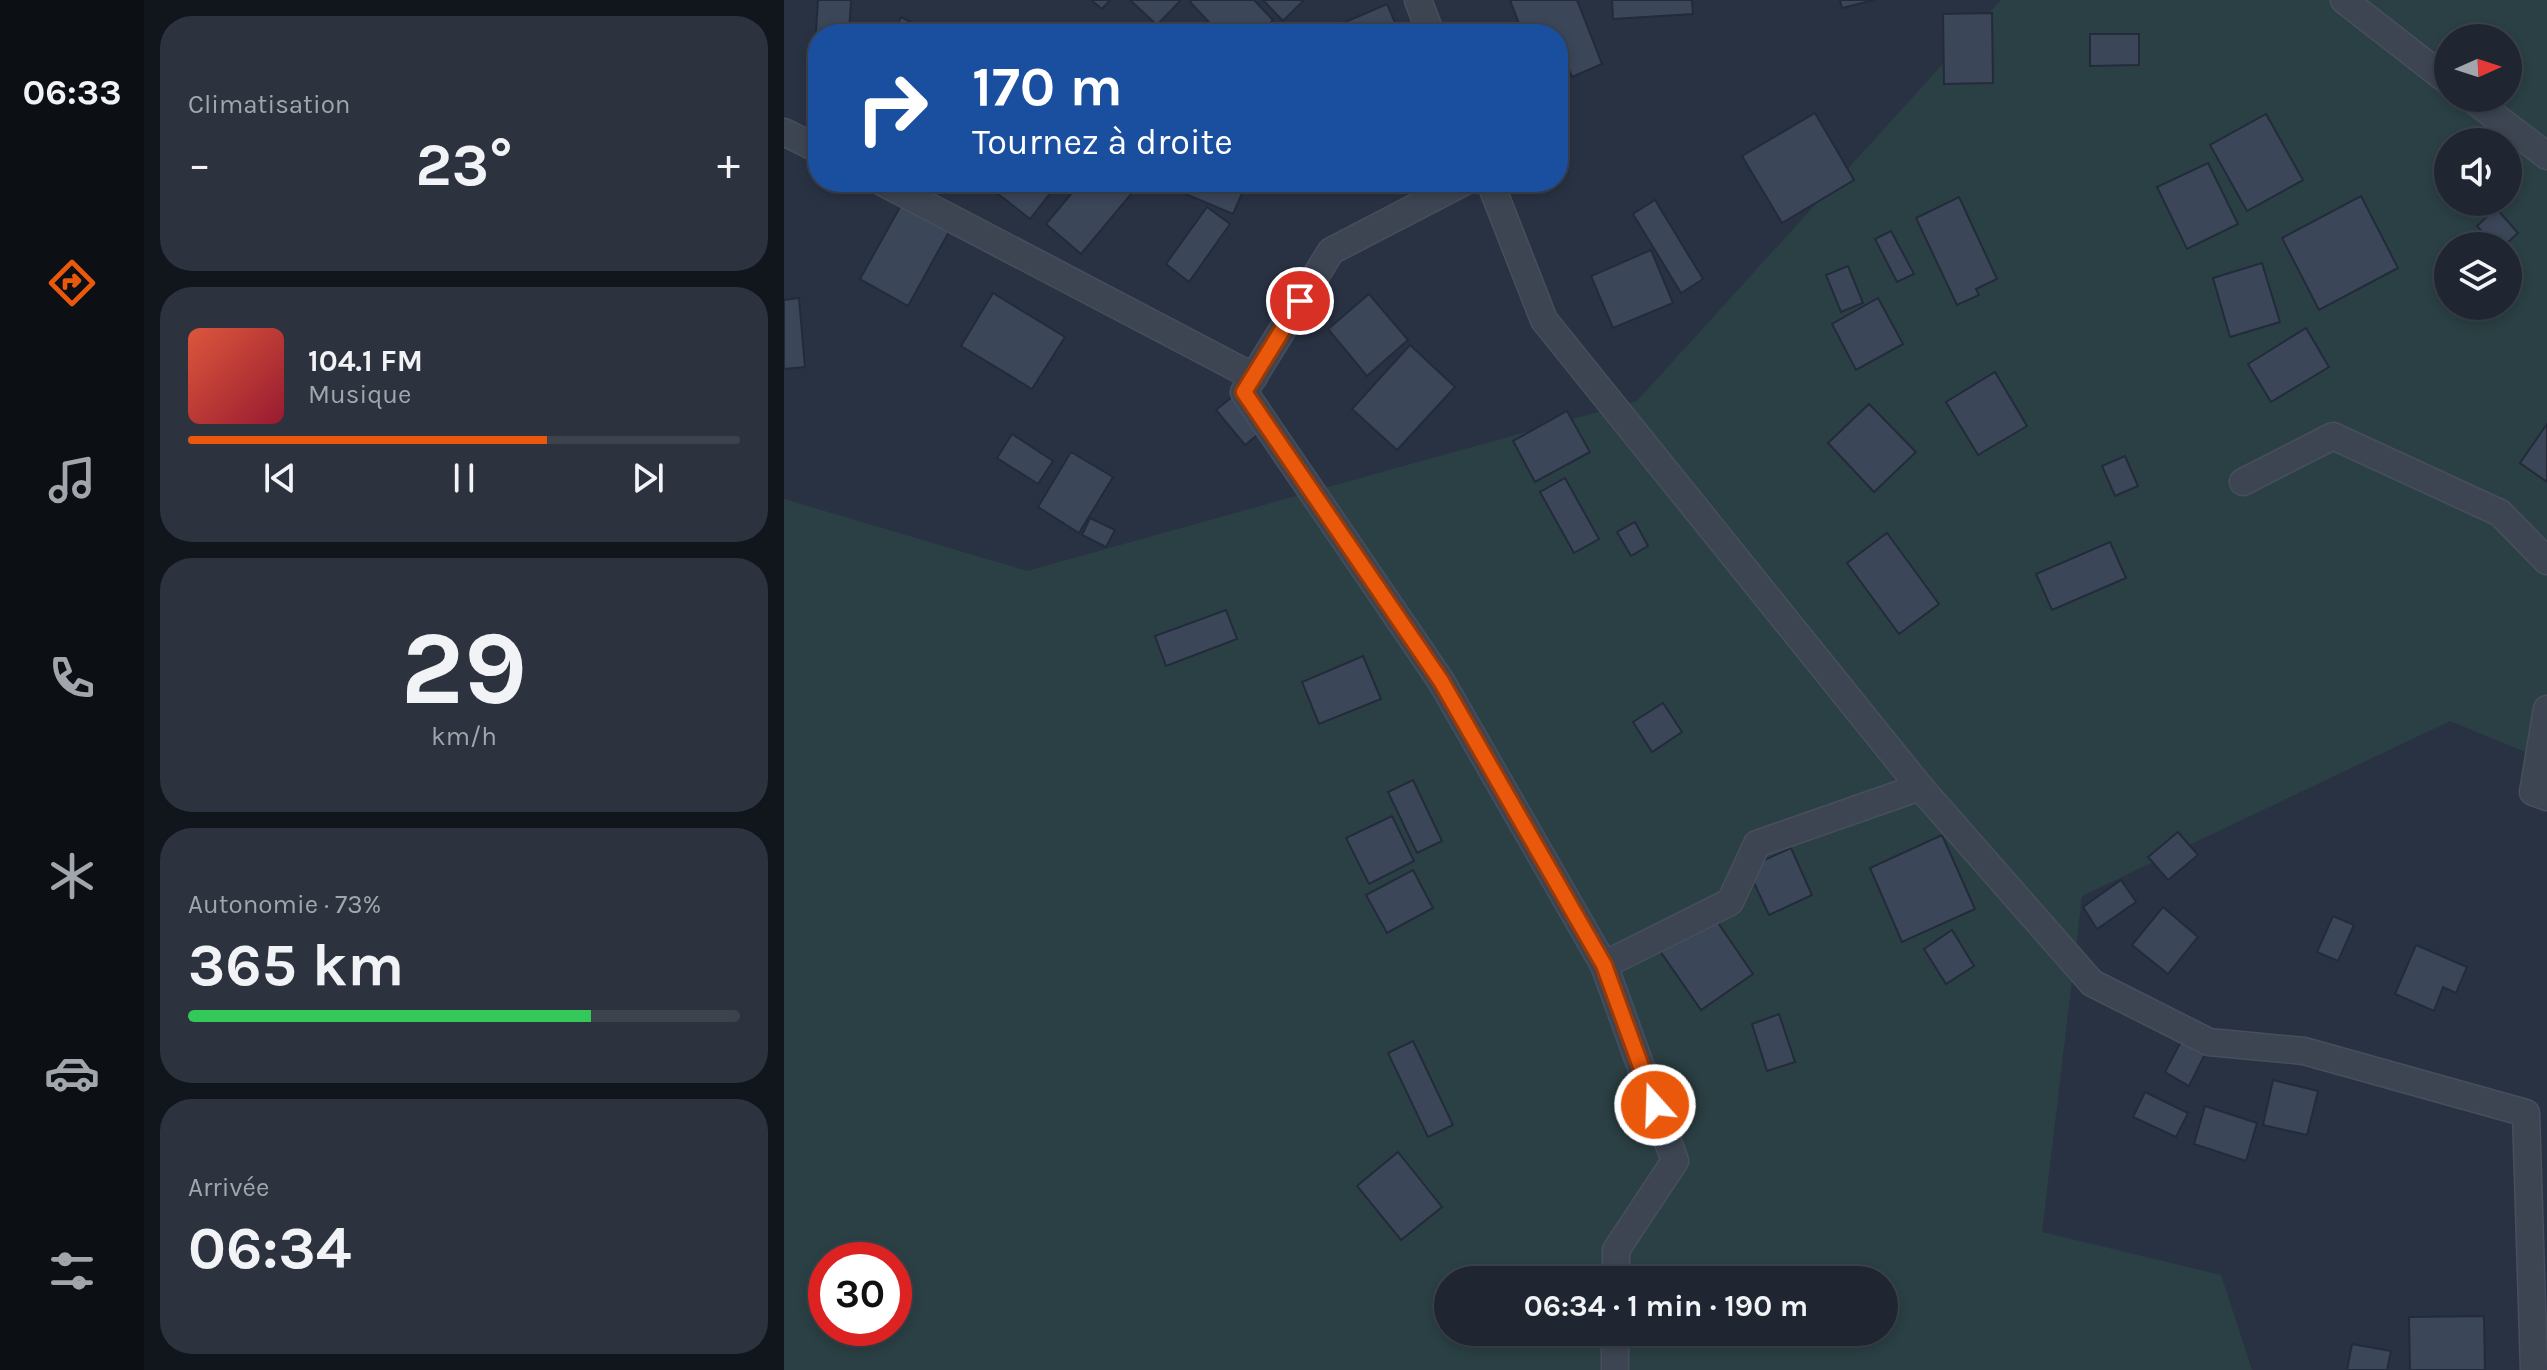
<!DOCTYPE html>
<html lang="fr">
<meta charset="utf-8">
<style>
body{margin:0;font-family:Karla,sans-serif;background:#2c323e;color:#f1f3f6;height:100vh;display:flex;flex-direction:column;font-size:30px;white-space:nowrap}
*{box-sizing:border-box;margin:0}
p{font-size:26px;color:#a1a5ac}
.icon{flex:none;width:44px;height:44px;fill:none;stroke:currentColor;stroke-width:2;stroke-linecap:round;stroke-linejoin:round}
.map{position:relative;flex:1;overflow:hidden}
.details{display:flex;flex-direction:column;gap:16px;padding:16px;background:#11151c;width:640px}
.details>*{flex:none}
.guide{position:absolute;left:24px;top:24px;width:760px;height:168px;border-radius:32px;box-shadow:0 4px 12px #0003,0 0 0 2px #3c434d;background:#1a4fa0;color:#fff;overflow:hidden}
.needle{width:52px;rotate:87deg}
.fabs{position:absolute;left:1650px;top:24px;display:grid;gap:16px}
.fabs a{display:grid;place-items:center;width:88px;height:88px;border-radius:50%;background:#1f2632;box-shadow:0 4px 12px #0003,0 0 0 2px #3c434d;font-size:40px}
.speed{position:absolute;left:24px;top:1242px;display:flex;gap:16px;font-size:40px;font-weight:700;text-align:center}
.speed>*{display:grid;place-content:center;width:104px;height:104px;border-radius:50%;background:#1f2632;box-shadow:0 4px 12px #0003,0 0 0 2px #3c434d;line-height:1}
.speed .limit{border:12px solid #d22;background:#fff;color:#111}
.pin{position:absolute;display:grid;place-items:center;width:68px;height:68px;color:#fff;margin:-34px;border:4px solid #fff;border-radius:50%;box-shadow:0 2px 8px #0007}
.me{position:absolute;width:88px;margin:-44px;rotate:340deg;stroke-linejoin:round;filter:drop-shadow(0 0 6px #0008)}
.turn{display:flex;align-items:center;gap:28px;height:168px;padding:0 32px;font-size:36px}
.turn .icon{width:104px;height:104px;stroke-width:2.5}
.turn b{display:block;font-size:56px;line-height:68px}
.big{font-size:60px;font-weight:700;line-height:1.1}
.details .card{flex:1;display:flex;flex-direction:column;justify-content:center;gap:12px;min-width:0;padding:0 28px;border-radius:32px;background:#2c323e}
.details .dial{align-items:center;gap:0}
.dial b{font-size:104px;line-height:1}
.song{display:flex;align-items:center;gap:24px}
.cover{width:96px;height:96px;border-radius:12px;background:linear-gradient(135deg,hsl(10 70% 55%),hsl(350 70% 35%))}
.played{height:8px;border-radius:4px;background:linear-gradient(90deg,#ea580c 65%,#3c434d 65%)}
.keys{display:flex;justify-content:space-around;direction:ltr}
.heat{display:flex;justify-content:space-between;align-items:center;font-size:44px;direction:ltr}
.charge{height:12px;border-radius:6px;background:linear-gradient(90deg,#34c759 73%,#3c434d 0)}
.trip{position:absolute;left:650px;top:1266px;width:464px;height:80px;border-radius:40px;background:#1f2632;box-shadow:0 4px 12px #0003,0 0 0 2px #3c434d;font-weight:700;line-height:80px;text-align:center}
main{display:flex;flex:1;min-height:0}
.tab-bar{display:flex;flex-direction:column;width:144px;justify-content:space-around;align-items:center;background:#0c0f14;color:#a1a5ac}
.tab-bar .icon{width:56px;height:56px}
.tab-bar .active{color:#ea580c}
.tab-bar b{font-size:36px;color:#f1f3f6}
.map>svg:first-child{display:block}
.green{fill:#2b4044;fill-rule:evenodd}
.building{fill:#3b4659;stroke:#232b3b;stroke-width:2}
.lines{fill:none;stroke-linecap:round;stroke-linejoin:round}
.street-casing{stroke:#474e5c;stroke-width:29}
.street{stroke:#3d4553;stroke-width:26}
.route-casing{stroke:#983908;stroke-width:20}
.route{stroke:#ea580c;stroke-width:14}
</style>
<main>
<nav class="tab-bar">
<b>06:33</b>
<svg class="icon active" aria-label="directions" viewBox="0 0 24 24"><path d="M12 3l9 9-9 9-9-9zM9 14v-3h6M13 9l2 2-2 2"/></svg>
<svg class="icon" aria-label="music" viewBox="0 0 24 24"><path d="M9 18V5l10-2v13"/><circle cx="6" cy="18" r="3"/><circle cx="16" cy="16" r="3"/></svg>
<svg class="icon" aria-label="phone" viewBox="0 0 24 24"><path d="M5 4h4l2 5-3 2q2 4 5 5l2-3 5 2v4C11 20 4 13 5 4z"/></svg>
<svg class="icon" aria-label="climate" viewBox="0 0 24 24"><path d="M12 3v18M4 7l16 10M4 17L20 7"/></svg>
<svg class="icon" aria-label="car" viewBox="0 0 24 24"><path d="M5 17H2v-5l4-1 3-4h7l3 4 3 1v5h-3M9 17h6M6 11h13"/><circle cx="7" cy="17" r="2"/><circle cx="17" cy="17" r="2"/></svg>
<svg class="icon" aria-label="filters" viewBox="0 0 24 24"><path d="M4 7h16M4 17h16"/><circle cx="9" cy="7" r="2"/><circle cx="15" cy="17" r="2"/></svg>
</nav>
<section class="details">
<div class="card"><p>Climatisation</p>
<div class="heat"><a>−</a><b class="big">23°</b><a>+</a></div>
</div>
<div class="card">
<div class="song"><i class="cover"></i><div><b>104.1 FM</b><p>Musique</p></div></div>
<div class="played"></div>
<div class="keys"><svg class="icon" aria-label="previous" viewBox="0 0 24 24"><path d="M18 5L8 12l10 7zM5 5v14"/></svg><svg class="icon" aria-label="pause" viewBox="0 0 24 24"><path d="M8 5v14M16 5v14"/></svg><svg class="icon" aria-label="next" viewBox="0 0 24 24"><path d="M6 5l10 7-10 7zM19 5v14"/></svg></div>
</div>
<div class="card dial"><b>29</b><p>km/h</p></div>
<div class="card"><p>Autonomie · 73%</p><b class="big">365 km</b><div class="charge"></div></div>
<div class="card"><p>Arrivée</p><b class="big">06:34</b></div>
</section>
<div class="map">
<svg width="1763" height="1370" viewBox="0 0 1763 1370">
<rect width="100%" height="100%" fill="#293243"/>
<path class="green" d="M 1217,0 L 1763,0 L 1763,761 L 1666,721 L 1298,896 L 1258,1232 L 1437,1275 L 1468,1370 L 0,1370 L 0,499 L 243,571 L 853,401 ZM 1664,38 L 1724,38 L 1724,98 L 1664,98 ZM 1664,142 L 1724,142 L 1724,202 L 1664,202 ZM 1664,246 L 1724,246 L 1724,306 L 1664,306 ZM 42,1260 L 110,1260 L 110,1328 L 42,1328 ZM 664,1280 L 1100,1280 L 1100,1332 L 664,1332 Z"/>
<g class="building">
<polygon points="34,0 67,0 65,34 34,34 34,47 31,47"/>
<polygon points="307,0 326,0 318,9"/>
<polygon points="346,0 397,0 373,25"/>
<polygon points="408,0 470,0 489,20 475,34 436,34 406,2"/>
<polygon points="479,0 520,0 499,21"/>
<polygon points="726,0 793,0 818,64 788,77 774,45 774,34 739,34"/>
<polygon points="828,0 908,0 909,14 829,19"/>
<polygon points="1056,0 1090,0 1058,8"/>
<polygon points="603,4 616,34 547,34 545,29"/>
<polygon points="1208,13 1209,83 1160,84 1159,14"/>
<polygon points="117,17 141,30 139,34 110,33"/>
<polygon points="1306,34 1355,34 1355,65 1306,66"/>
<polygon points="1031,113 1070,180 998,223 958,156"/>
<polygon points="1482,114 1519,180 1463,211 1426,145"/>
<polygon points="1424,163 1454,224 1403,249 1373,187"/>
<polygon points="199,182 275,182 246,219"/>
<polygon points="297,182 335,182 348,193 297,254 262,224"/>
<polygon points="395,182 463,182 449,214 392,190"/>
<polygon points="1577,196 1614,268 1535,310 1498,238"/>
<polygon points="1175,197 1213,279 1192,289 1195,295 1173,305 1132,218"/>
<polygon points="120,200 167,228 124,306 76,279"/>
<polygon points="871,200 919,279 897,293 849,214"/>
<polygon points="423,207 446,224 405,282 382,264"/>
<polygon points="1712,208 1734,233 1720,246 1711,246 1693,226"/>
<polygon points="1107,231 1130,274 1113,282 1091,239"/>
<polygon points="867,250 889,303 829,328 807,276"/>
<polygon points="1478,263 1496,322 1446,337 1429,278"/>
<polygon points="1064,266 1079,303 1057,312 1042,275"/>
<polygon points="209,293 281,337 248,389 177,346"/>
<polygon points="585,294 624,340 583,376 544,329"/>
<polygon points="15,298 21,367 0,369 0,300"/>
<polygon points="1094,298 1119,344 1072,370 1048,324"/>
<polygon points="1677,306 1701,306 1684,316"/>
<polygon points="1522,328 1545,367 1487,402 1464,364"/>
<polygon points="626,345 671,387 613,450 568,409"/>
<polygon points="1211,372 1243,426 1194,455 1162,402"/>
<polygon points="453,393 482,428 461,445 432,410"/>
<polygon points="1085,404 1132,452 1090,492 1044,443"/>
<polygon points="783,411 806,452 751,482 729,441"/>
<polygon points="1763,424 1763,482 1736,463"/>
<polygon points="228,434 269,461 254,484 213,458"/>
<polygon points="287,452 329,477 295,533 254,507"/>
<polygon points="1341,456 1354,486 1331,496 1318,466"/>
<polygon points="781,478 815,539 790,553 756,492"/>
<polygon points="306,518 331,530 322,547 298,535"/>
<polygon points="851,522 864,546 847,556 833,532"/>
<polygon points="1103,533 1155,604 1115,634 1063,563"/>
<polygon points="1326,542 1342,578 1268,610 1252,574"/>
<polygon points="442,610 453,639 382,666 371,636"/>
<polygon points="579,656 597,699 535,724 518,682"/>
<polygon points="879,703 898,732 868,752 849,722"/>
<polygon points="629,780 658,841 633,853 604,792"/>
<polygon points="608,816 630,861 585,884 562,838"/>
<polygon points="1394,832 1414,855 1384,880 1364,857"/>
<polygon points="1158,835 1191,909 1118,942 1086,868"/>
<polygon points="1007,848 1028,895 985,915 963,868"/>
<polygon points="629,870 649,908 603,933 582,895"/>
<polygon points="1337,880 1352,902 1313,929 1299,907"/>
<polygon points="1379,907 1414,937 1384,974 1348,945"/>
<polygon points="928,914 969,974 917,1010 876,951"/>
<polygon points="1549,916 1570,925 1554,961 1533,952"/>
<polygon points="1168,930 1190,966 1162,984 1140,949"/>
<polygon points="1632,945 1683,967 1672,993 1659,987 1650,1011 1611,994"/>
<polygon points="995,1014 1011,1062 983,1071 968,1024"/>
<polygon points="1401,1034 1425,1046 1405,1086 1381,1072"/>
<polygon points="629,1041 669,1125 644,1137 604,1053"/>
<polygon points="1489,1080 1534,1091 1523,1135 1479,1125"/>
<polygon points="1361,1092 1404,1113 1392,1137 1349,1117"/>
<polygon points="1421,1106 1473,1123 1462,1161 1410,1144"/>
<polygon points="614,1152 658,1207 617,1240 573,1186"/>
<polygon points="1700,1316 1701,1370 1626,1370 1625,1317"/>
<polygon points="1568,1344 1607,1351 1603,1370 1563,1370"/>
</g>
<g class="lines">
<g class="street-casing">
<g id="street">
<polyline points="634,0 647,34"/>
<polyline points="1560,0 1664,81"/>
<polyline points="1687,98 1763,156"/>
<polyline points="0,132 34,149"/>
<polyline points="98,182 470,377"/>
<polyline points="680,182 547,251 460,392 657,681 820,965 946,902 973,844 1136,787"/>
<polyline points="706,182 760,320 1136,787 1308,983 1425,1042 1520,1051 1742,1113 1750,1370"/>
<polyline points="1459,482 1549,436 1716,513 1763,561"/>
<polyline points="1763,709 1749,792 1763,797"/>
<polyline points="820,965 891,1161 832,1250 832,1280"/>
<polyline points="831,1370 831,1332"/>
</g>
</g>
<use href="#street" class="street"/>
</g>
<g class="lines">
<g class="route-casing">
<polyline id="route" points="516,301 460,392 657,681 820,965 871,1105"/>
</g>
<use href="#route" class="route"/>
</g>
</svg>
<div class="fabs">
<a><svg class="needle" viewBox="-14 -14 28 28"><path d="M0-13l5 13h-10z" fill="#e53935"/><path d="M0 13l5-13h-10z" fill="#a1a5ac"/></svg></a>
<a><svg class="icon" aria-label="sound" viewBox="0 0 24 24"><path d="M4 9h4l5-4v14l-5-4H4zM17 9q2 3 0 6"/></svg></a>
<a><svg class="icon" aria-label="layers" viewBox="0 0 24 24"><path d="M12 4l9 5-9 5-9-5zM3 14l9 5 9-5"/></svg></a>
</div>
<div class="speed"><div class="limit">30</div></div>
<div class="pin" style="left:516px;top:301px;background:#d93025"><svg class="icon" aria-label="arrive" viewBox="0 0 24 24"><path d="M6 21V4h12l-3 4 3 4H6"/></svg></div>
<svg class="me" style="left:871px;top:1105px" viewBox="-20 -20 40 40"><circle r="17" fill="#ea580c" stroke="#fff" stroke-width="3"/><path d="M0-11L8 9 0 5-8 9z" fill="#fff"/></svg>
<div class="trip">06:34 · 1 min · 190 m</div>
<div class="guide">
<div class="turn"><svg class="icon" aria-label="right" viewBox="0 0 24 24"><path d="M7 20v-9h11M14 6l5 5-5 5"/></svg><div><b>170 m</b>Tournez à droite</div></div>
</div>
</div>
</main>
